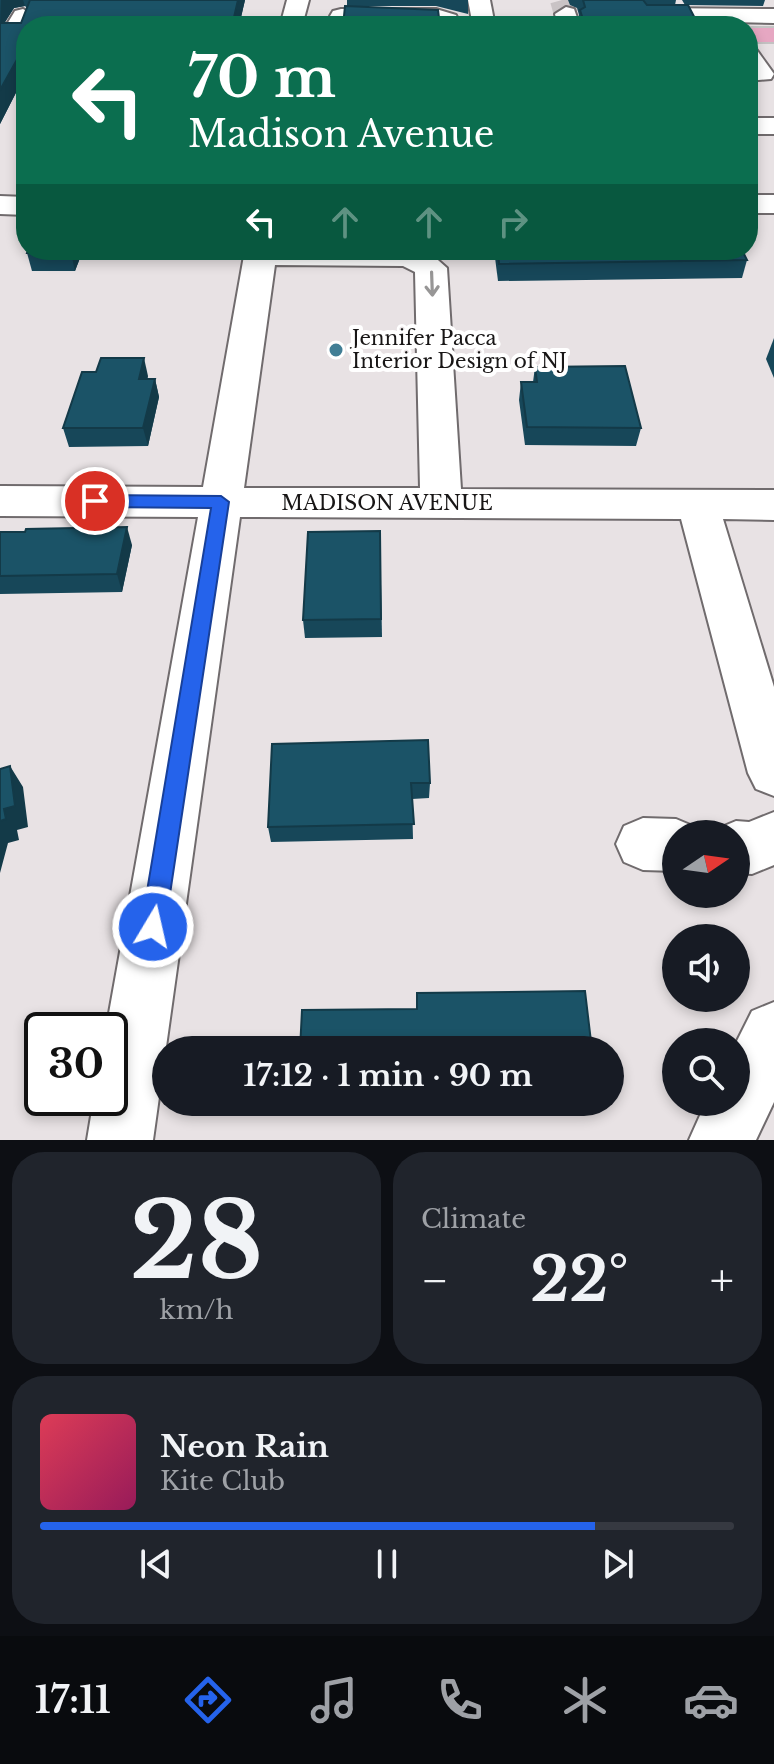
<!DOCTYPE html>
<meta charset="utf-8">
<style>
body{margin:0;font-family:"Libre Baskerville",serif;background:#20242c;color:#f1f3f6;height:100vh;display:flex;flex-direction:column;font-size:30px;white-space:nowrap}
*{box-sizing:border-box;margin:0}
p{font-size:26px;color:#9ea1a6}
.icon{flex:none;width:44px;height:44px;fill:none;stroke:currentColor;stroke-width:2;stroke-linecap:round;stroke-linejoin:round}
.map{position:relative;height:1140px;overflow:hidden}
.drawer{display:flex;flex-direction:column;gap:12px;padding:12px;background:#0d0f14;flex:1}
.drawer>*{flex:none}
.guide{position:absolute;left:16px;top:16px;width:742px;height:244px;border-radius:32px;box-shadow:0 4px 12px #0003;background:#0b6e4f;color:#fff;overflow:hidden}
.needle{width:52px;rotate:77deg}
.fabs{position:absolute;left:662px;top:820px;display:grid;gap:16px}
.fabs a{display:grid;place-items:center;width:88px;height:88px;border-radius:50%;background:#171b24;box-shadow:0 4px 12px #0003;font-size:40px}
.speed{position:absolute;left:24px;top:1012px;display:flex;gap:16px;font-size:40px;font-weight:700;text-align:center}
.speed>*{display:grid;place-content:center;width:104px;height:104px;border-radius:50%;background:#171b24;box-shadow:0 4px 12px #0003;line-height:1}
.speed .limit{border:4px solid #111;border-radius:12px;background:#fff;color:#111}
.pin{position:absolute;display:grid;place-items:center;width:68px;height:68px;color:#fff;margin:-34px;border:4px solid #fff;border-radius:50%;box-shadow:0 2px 8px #0007}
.me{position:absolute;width:88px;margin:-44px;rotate:9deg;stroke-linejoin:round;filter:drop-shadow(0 0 6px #0008)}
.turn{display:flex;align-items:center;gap:28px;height:168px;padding:0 40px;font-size:36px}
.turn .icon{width:104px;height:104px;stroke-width:2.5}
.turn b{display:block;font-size:56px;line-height:68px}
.lanes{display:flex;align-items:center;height:76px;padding:0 40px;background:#0003;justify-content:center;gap:40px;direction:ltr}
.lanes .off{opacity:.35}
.big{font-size:60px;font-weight:800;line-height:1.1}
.drawer .tile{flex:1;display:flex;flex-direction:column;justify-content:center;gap:12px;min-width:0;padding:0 28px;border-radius:32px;background:#20242c}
.drawer .dial{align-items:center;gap:0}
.dial b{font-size:104px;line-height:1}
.song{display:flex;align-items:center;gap:24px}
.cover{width:96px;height:96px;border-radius:12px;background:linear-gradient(135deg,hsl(350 70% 55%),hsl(330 70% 35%))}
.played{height:8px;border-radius:4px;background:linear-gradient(90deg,#2563eb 80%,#363941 80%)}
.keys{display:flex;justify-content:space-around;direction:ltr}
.heat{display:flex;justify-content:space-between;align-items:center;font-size:44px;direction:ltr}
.drawer .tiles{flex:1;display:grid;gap:12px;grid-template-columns:1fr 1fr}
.tile:last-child{grid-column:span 2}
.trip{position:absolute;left:152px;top:1036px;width:472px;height:80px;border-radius:40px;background:#171b24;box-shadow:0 4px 12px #0003;font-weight:800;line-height:80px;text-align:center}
.tabs{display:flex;height:128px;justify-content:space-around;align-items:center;background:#090b0e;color:#9ea1a6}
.tabs .icon{width:56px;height:56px}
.tabs .on{color:#2563eb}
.tabs b{font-size:36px;color:#f1f3f6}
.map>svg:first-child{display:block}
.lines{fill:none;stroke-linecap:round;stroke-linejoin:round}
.minor-tunnel{stroke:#c9c3c5;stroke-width:24;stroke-dasharray:24 12;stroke-linecap:butt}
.minor-casing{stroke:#706b6d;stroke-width:4}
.major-casing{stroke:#c3c2c2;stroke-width:4}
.minor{fill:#fff;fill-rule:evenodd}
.major{fill:#e6a7c2;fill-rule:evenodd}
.wall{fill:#174759;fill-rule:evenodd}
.shaded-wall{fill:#133a48}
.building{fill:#1b5367;stroke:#133a48;stroke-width:2}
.oneway{stroke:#979696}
.route{fill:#2563eb;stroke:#184099;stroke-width:2}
.poi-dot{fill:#417e95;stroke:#fff;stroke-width:3}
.labels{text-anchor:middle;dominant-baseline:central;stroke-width:8;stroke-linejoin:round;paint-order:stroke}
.poi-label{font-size:20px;fill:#181616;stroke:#fff;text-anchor:start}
.street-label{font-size:20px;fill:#181616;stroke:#fff}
</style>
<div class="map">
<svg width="774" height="1140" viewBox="0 0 774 1140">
<rect width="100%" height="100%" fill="#e8e2e4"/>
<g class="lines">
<polyline class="minor-tunnel" points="562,0 566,14"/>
<g class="minor-casing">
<g id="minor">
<polygon points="287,0 309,0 302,26 280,26"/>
<polygon points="468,0 490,0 495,26 473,26"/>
<polygon points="566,7 574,9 580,26 558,26 555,14"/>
<polygon points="652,8 774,9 774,23 644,20 641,15 644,10"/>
<path d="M 23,9 L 34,16 C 29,25 27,30 21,39 L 5,39 L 1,34 L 15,11 Z"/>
<polygon points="341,9 436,9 456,15 461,26 333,21 330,16 333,11"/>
<polygon points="748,47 756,49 774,74 771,79 748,81"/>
<rect x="748" y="118" width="26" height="16"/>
<rect x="748" y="195" width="26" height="18"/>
<polygon points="0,196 26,197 26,215 0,214"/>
<path d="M 245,250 L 418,250 L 430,253 L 447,268 L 461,489 L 774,490 L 774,520 L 723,519 L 774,687 L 774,796 L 756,789 L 748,773 L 681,519 L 240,517 L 153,1140 L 87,1140 L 94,1098 L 110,1098 L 110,1030 L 106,1030 L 198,517 L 0,516 L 0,486 L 203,487 ZM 275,265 L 403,266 L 415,272 L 420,488 L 244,488 Z"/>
<polygon points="774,812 774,865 752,874 736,873 736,834 714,834 717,829 736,821 749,822"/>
<polygon points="643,818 676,819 695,827 699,834 676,834 676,871 643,870 624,862 616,844 624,826"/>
<polygon points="774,1002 774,1102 756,1140 689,1140 706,1102 736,1102 736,1043 752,1011"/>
</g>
</g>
<g class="major-casing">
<rect id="major" x="748" y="28" width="26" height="14"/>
</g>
<use href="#minor" class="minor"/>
<use href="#major" class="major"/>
</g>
<g class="wall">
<path d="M 0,0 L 245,0 L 239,26 L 26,26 L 26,77 L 24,77 L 0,124 ZM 25,6 L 27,8 L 21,23 L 4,23 L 14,8 Z"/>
<polygon points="347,0 468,0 468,14 436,6 347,6"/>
<polygon points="568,0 676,0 675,5 699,26 578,26 579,15 577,8 570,5"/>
<polygon points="682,0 765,0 763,6 685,5"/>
<polygon points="83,250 75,271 32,271 27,253"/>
<polygon points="494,250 742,250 747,260 742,278 498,281"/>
<polygon points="774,338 774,378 766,359"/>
<polygon points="535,367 641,428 636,446 525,445 519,400 521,382 533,382"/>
<polygon points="148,376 147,379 155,379 159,397 148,446 69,447 63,428"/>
<polygon points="380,531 382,637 305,638 303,620"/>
<polygon points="0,532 132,545 122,592 0,594"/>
<polygon points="272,744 430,783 429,798 412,799 413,839 271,842 268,827"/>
</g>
<g class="shaded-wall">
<polygon points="1,0 23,0 25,6 14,8 4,24 0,25"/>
<polygon points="238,0 245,0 239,26 232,26"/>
<polygon points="19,56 24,77 0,124 0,90"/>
<polygon points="72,250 83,250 75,271 71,253"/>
<polygon points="144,358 148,376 143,397 139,379"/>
<polygon points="155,379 159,397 148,446 143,428"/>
<polygon points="127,527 132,545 122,592 117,574"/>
<polygon points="10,766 23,787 28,827 17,830 19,840 8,843 0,873 0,821 4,809"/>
</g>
<g class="building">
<polygon points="30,0 238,0 232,26 26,26 26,56 19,56 0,90 0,23 21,23"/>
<polygon points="583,0 643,0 647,5 688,5 699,26 585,26 580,10 585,7"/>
<polygon points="345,6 438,10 440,26 343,26"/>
<polygon points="28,250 72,250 71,253 27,253"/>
<polygon points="498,250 742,250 747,260 499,264"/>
<polygon points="101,358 144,358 139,379 155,379 143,428 63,428 82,372 96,372"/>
<polygon points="625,366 641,428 527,427 521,382 537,382 535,367"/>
<polygon points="127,527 117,574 0,576 0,532 25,532 26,529"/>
<polygon points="380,531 381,619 303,620 308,532"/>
<polygon points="428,740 430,783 411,783 414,824 268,827 272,744"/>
<polygon points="10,766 15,806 4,809 6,819 0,821 0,769"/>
<polygon points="585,991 592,1050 300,1050 302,1010 417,1009 417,993"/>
</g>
<defs><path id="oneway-shaft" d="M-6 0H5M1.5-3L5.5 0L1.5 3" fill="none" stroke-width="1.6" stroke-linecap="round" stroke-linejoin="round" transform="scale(2)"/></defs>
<use class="oneway" href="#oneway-shaft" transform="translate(432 284) rotate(88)"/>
<polygon class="route" points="95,495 221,496 229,502 165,927 162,936 153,939 145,936 141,927 211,508 95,507 86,501"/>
<circle class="poi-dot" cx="336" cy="350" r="8"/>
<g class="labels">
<g class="poi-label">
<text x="352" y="338">Jennifer Pacca<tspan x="352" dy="23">Interior Design of NJ</tspan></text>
</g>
<g class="street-label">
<text x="387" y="503">MADISON AVENUE</text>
</g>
</g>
</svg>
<div class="fabs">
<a><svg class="needle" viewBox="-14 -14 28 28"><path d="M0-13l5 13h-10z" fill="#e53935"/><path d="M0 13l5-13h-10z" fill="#9ea1a6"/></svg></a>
<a><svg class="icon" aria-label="sound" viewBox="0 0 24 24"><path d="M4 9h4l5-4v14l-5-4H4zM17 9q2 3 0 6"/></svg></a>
<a><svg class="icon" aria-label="search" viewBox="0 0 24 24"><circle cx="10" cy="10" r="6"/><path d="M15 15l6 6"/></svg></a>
</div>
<div class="speed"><div class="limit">30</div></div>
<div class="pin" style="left:95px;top:501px;background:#d93025"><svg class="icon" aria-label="arrive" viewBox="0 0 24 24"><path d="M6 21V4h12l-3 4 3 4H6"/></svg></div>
<svg class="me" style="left:153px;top:927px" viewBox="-20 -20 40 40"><circle r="17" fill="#2563eb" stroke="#fff" stroke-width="3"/><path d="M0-11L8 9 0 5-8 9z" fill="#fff"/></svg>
<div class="trip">17:12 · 1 min · 90 m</div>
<div class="guide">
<div class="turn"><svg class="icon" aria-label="left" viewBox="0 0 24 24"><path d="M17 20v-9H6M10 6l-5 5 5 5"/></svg><div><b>70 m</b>Madison Avenue</div></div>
<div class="lanes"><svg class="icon" aria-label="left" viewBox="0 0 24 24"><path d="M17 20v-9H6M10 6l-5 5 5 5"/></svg><svg class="icon off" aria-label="ahead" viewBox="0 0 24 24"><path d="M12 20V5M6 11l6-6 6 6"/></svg><svg class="icon off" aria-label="ahead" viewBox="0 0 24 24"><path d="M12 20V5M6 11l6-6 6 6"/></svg><svg class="icon off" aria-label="right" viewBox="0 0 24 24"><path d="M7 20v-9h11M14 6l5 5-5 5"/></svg></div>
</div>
</div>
<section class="drawer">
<div class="tiles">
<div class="tile dial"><b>28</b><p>km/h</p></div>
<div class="tile"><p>Climate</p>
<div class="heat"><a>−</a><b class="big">22°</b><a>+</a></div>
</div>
<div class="tile">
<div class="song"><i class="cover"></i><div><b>Neon Rain</b><p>Kite Club</p></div></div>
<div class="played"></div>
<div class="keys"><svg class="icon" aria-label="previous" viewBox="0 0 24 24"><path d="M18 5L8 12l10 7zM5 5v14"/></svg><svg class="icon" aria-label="pause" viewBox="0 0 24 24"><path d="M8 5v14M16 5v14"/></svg><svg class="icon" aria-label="next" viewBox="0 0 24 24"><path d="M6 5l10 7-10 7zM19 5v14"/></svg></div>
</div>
</div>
</section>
<nav class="tabs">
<b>17:11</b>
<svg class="icon on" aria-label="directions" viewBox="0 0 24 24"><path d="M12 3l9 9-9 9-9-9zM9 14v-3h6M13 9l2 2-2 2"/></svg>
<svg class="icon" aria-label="music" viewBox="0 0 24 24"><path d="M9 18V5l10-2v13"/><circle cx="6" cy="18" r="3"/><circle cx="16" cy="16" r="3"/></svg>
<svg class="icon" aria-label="phone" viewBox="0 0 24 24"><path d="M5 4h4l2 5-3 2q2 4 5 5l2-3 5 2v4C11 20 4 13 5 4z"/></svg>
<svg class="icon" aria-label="climate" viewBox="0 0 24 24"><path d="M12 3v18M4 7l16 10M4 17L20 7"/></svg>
<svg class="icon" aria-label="car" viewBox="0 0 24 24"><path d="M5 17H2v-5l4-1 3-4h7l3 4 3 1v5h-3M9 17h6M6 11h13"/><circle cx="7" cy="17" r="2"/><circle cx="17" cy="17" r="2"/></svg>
</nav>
